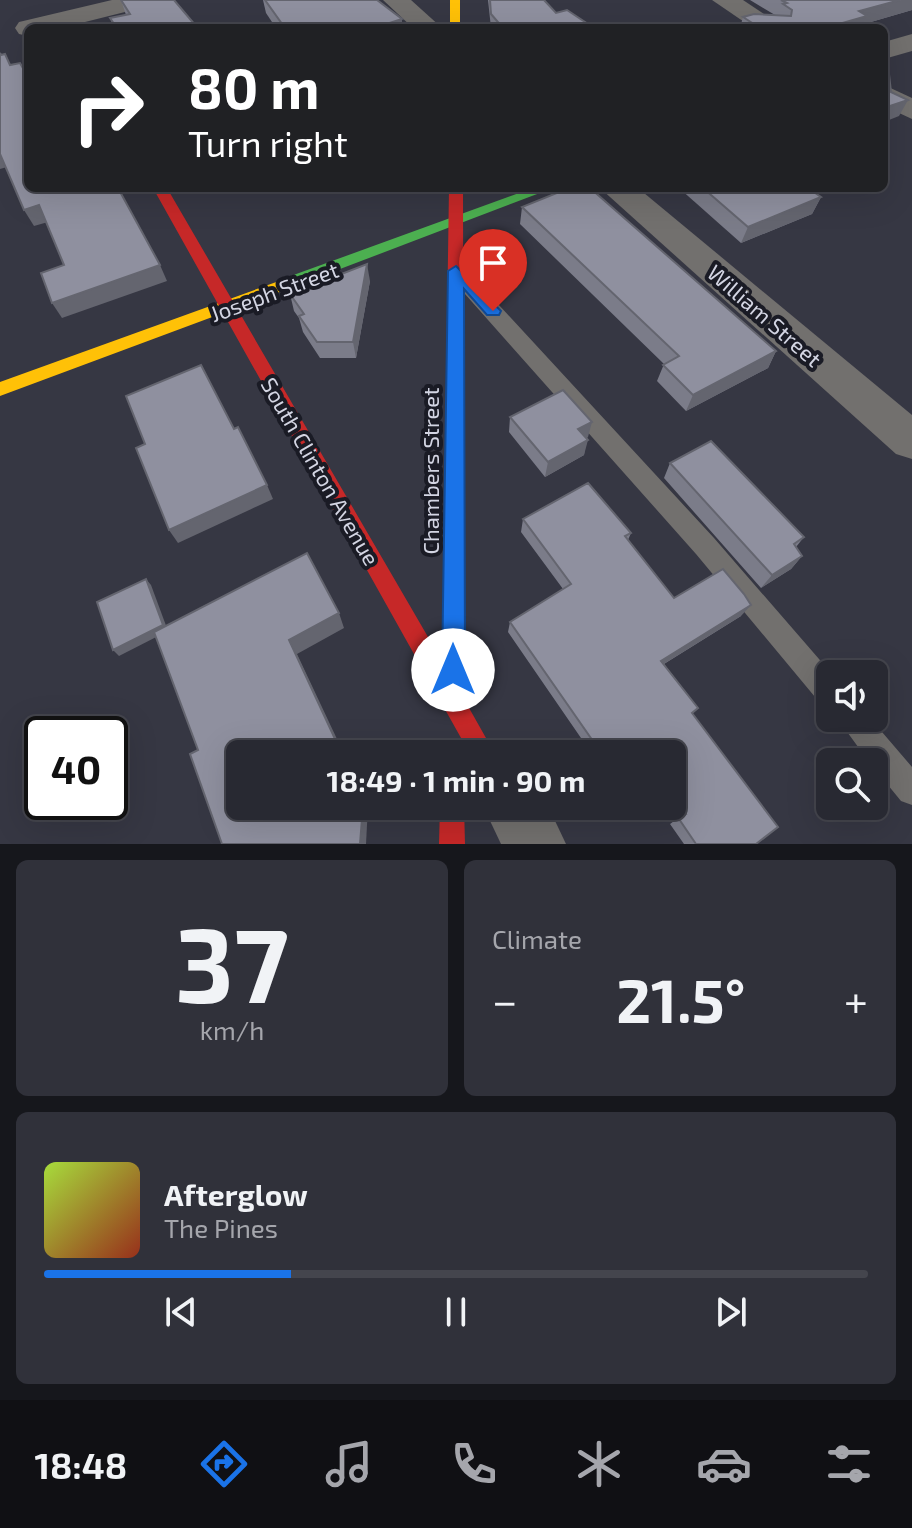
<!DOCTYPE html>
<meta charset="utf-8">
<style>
body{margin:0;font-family:"Exo 2",sans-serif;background:#30313a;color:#f1f3f6;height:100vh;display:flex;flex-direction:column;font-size:30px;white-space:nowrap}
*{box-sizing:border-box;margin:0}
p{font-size:26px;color:#a5a6ac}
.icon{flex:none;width:44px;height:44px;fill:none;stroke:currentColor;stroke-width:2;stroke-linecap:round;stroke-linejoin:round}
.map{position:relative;height:844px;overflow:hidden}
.side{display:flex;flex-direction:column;gap:16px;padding:16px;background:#16171c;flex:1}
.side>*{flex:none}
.hud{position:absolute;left:24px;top:24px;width:864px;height:168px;border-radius:12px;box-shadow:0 8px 32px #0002,0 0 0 2px #44454d;background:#202124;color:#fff;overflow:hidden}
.tools{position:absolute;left:816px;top:660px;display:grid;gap:16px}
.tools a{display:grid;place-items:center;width:72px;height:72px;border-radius:12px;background:#282932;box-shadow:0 8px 32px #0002,0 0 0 2px #44454d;font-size:40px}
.speed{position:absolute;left:24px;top:716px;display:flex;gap:16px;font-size:40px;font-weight:700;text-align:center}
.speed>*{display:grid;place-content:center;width:104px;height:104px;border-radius:50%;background:#282932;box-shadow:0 8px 32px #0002,0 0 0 2px #44454d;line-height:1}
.speed .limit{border:4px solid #111;border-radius:12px;background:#fff;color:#111}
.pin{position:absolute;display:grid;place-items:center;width:68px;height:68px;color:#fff;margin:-82px -34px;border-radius:50% 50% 50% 0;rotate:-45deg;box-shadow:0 0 8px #0007}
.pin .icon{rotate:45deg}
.me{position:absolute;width:88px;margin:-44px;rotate:0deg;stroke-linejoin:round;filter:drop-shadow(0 0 6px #0008)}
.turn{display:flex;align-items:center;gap:28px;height:168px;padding:0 32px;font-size:36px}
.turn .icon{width:104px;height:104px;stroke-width:2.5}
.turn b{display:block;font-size:56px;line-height:68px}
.big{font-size:60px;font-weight:700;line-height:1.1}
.side .tile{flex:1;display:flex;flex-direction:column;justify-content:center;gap:12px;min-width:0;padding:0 28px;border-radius:12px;background:#30313a}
.side .dial{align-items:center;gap:0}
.dial b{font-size:104px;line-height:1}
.song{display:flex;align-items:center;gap:24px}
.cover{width:96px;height:96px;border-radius:12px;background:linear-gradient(135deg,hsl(80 70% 55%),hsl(10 70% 35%))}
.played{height:8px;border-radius:4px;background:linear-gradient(90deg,#1a73e8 30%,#44454d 30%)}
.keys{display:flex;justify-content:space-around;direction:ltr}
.heat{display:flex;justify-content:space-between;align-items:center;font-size:44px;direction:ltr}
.side .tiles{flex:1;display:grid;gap:16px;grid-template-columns:1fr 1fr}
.tile:last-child{grid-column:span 2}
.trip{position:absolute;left:226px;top:740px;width:460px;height:80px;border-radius:12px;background:#282932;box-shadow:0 8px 32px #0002,0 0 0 2px #44454d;font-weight:700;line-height:80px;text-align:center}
.tab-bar{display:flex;height:128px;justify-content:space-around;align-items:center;background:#101014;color:#a5a6ac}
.tab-bar .icon{width:56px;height:56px}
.tab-bar .active{color:#1a73e8}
.tab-bar b{font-size:36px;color:#f1f3f6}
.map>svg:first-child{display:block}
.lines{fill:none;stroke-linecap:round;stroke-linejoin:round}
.lane{fill:#72706e;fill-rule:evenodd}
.street{fill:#72706e;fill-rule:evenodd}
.fast{fill:#4caf50;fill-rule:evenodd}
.slow{fill:#ffc107;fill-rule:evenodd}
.jam{fill:#c62828;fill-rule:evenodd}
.wall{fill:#7b7c89}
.shaded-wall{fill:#64656f}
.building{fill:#8f909f;stroke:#64656f;stroke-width:2}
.route{fill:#1a73e8;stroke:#114b97;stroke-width:2}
.labels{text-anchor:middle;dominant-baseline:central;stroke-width:8;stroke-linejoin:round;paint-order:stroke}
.street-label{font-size:22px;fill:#d3d5e3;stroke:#1a1b25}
</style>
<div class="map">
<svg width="912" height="844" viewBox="0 0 912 844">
<rect width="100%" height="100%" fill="#363743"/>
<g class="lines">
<g class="lane">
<polygon points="456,265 463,266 714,538 832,674 830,707 820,703 696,554 449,276 447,271"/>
<polygon points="837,718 870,718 912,767 912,805 901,801 874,768 874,762 869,762"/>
</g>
<g class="street">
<polygon points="112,0 157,0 153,5 61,28 28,28 28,36 19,34 15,28 19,22"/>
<polygon points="383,0 411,0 442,28 413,28"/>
<polygon points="712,0 743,0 785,28 753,28"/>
<polygon points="912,34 912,51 884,59 884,42"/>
<polygon points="884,85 912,98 912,119 884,106"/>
<polygon points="600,188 638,188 912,415 912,459 896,454"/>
<polygon points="483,806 548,806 566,844 501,844"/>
</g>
<polygon class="fast" points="533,188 553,188 298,285 293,286 285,281 288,277"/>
<g class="slow">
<rect x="450" y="0" width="10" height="28"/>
<polygon points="293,276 301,281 298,285 0,396 0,382"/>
</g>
<g class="jam">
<polygon points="153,188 167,188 442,661 449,188 463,188 464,699 495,754 470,754"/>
<polygon points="440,806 464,806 465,844 439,844"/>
</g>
</g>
<g class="wall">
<polygon points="121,0 196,26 196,28 114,28 110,18 126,15"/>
<polygon points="263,0 377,0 402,19 402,28 276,28 266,13"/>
<polygon points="488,0 544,0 556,13 594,28 491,28"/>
<polygon points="750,0 912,0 912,10 864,24 862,28 740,28 743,17 775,15"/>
<polygon points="679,188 808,188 821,197 812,214 741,243"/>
<polygon points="522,207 776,351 768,368 686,411 657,381 664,364 520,224"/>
<polygon points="370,281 356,358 320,358 303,332 299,318 294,311 290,294"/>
<polygon points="510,417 588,437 586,438 584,455 545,477 509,432"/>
<polygon points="670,463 804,537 796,547 802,556 791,569 761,588 664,478"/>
<polygon points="523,519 631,533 628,540 674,598 741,616 664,664 698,708 692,714 756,844 684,844 670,824 677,819 668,806 672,806 672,754 592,754 508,632 510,622 563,589 521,532"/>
</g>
<g class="shaded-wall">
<polygon points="901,0 912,0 912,10 864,24 862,28 825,28 859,11"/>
<polygon points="402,19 402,28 374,28"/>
<polygon points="908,100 899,116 884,122 884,108"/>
<polygon points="0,154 7,167 0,169"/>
<polygon points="821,197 812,214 741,243 748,227"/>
<polygon points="39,205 48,222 34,226 24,210"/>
<polygon points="367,264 370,281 356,358 353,342"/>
<polygon points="160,265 167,281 62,318 52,303"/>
<polygon points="776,351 768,368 686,411 693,395"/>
<polygon points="592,422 588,437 575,444 578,429"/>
<polygon points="588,440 584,455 545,477 548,462"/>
<polygon points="267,485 273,499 178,543 169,530"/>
<polygon points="802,556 791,569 761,588 772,575"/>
<polygon points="146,579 151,585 168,631 119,656 113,650"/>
<polygon points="751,605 741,616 654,670 661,661"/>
<polygon points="339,613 344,628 297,654 344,754 342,754 289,640"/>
<polygon points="363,806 368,806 366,844 360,844"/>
</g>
<g class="building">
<polygon points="121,0 174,0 196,26 189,28 117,28 110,18 130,14"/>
<polygon points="265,0 377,0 402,19 374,28 285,28"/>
<polygon points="490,0 544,0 556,13 567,10 594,28 503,28 491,14"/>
<polygon points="781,0 900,0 859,11 867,16 825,28 760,28 743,17 754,14 791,16 792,10 783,4 787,3"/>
<polygon points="0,53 1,55 5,54 10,65 20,63 24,70 27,70 28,72 28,188 118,188 160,265 52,303 41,273 64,265 39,205 24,210 0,154"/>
<polygon points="889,74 891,92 908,100 884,108 884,76"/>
<polygon points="569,188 590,188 776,351 693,395 663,365 679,356 522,207"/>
<polygon points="703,188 808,188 821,197 748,227"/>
<polygon points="367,264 353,342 317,342 299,316 304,314 290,294"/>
<polygon points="201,365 234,429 238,427 267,485 169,530 136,448 145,444 126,396"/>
<polygon points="563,390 592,422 578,429 588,440 548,462 510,417"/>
<polygon points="711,441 804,537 794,544 802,556 772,575 670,463"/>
<polygon points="588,483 631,533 625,536 674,598 723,569 744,594 751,605 661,661 698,708 692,713 778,827 756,844 696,844 679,819 686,814 672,795 672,754 643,754 640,750 636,754 602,754 510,622 571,584 523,519"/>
<polygon points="307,553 339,613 289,640 342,754 240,754 240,806 363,806 360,844 222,844 190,754 198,750 154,632"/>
<polygon points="146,579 163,625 113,650 97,602"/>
</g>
<polygon class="route" points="456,266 501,311 499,315 487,315 464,289 465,670 461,678 453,681 445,678 442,670 448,271"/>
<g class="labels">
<g class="street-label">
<text transform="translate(274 291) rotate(-20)">Joseph Street</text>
<text transform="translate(765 315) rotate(41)">William Street</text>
<text transform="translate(321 471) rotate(60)">South Clinton Avenue</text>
<text transform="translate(430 471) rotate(-90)">Chambers Street</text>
</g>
</g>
</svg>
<div class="tools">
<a><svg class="icon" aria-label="sound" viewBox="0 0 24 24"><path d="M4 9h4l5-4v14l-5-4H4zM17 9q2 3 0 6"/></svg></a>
<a><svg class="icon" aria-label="search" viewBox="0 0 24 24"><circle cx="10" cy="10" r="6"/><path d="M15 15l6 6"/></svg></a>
</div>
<div class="speed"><div class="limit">40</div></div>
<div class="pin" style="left:493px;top:311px;background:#d93025"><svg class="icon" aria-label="arrive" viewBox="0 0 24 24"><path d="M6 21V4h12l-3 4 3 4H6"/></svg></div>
<svg class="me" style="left:453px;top:670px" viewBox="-20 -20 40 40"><circle r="19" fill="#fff"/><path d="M0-13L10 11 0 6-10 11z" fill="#1a73e8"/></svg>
<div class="trip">18:49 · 1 min · 90 m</div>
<div class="hud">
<div class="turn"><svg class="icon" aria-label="right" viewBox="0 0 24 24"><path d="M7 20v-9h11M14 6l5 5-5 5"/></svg><div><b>80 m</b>Turn right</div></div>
</div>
</div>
<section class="side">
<div class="tiles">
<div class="tile dial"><b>37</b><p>km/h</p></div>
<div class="tile"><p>Climate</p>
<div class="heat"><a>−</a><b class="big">21.5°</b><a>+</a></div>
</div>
<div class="tile">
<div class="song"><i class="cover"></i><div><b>Afterglow</b><p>The Pines</p></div></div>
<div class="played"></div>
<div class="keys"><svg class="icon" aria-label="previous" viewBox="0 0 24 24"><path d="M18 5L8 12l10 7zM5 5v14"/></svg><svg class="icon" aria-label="pause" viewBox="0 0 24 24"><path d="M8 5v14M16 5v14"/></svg><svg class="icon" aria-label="next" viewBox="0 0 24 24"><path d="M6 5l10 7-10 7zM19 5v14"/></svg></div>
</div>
</div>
</section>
<nav class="tab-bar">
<b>18:48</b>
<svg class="icon active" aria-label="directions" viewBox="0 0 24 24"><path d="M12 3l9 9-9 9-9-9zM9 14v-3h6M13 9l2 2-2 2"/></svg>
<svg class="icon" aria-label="music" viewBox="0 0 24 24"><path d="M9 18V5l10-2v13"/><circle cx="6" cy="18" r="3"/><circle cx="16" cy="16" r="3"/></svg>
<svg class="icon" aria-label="phone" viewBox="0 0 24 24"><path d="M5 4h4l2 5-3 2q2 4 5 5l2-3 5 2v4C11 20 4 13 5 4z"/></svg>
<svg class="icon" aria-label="climate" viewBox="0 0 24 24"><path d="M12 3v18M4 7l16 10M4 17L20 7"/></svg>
<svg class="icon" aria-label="car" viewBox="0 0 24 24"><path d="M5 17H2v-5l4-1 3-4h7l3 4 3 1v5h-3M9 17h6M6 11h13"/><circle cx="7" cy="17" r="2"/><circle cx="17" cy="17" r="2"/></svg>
<svg class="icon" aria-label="filters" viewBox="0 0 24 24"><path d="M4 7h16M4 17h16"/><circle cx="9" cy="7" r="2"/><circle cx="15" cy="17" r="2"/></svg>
</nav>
